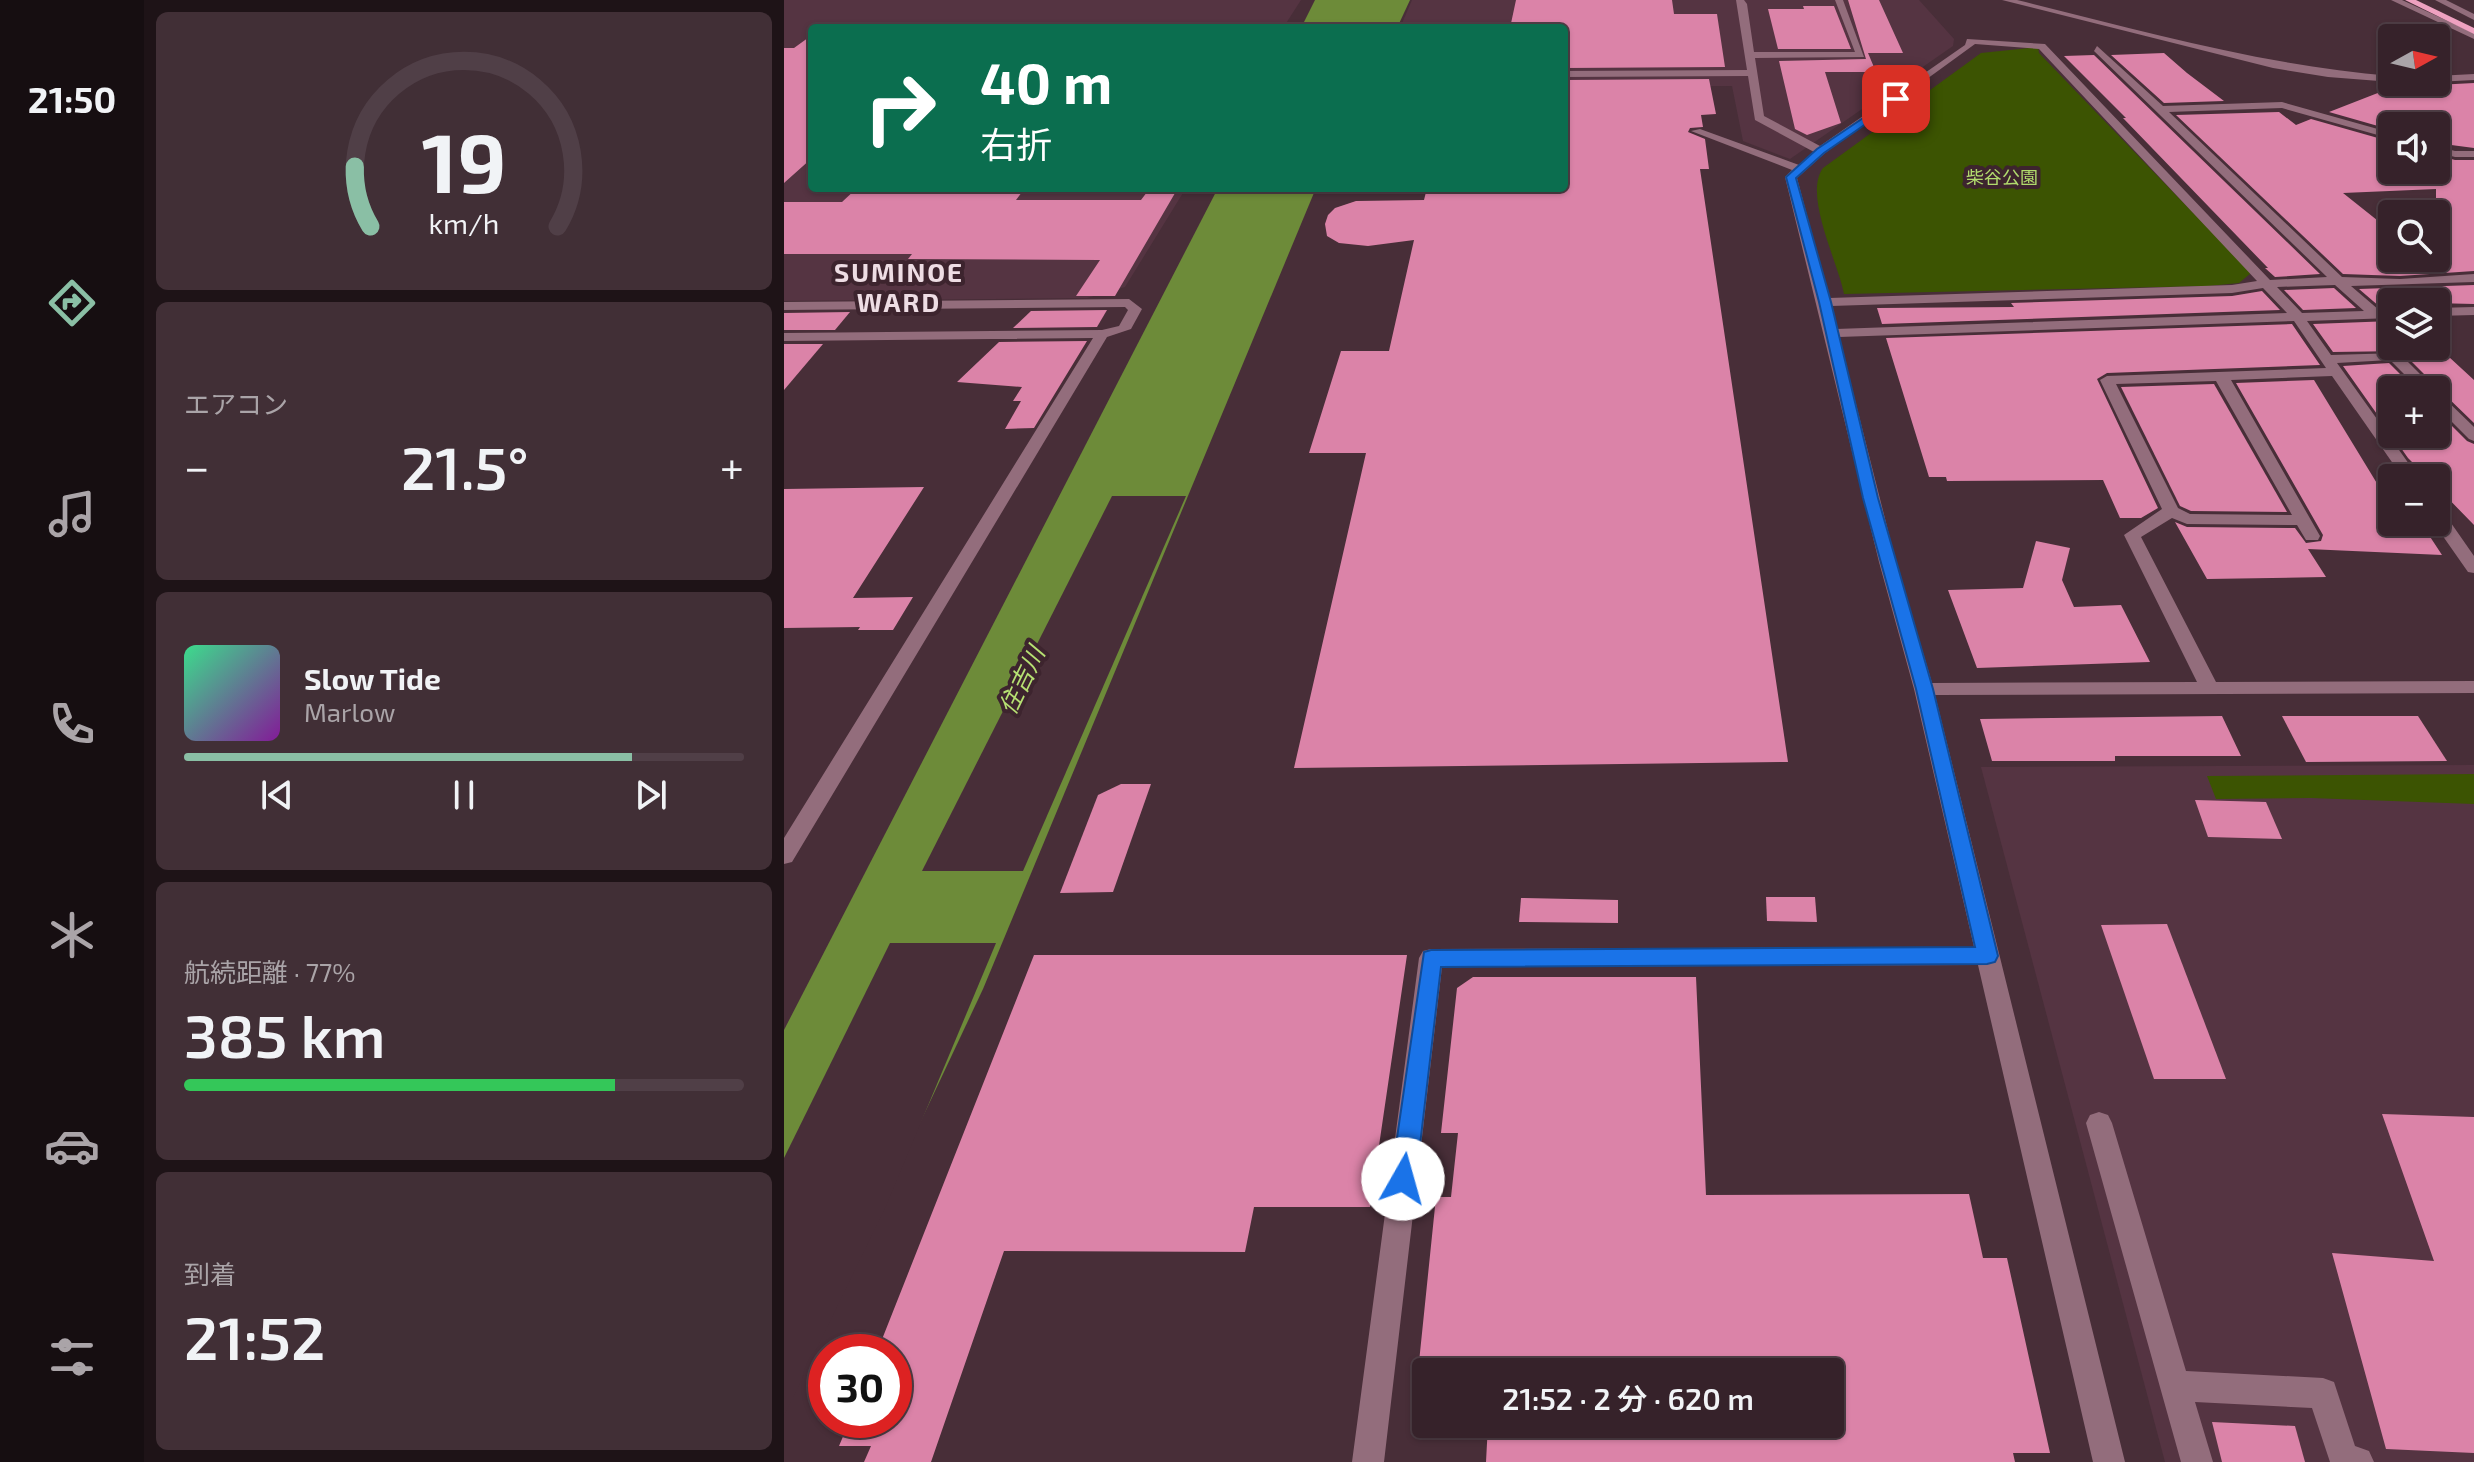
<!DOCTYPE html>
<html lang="ja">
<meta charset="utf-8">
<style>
body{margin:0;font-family:"Exo 2","Noto Sans JP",sans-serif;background:#412f36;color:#f1f3f6;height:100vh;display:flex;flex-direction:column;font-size:30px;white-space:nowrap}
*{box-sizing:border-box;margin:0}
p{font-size:26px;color:#aaa4a8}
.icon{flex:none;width:44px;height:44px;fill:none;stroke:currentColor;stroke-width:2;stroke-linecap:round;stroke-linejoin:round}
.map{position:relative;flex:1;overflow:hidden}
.panel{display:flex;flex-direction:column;gap:12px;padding:12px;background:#1e1317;width:640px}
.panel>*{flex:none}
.top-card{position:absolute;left:24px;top:24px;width:760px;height:168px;border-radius:8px;box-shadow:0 2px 6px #0004,0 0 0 2px #503f47;background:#0b6e4f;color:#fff;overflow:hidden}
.needle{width:52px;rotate:82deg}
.controls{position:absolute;left:1594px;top:24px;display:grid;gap:16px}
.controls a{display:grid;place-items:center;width:72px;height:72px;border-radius:8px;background:#36222a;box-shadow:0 2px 6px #0004,0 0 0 2px #503f47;font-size:40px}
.speed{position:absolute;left:24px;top:1334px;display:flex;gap:16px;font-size:40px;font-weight:700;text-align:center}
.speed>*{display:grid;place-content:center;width:104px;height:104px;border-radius:50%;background:#36222a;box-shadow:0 2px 6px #0004,0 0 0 2px #503f47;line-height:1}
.speed .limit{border:12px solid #d22;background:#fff;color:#111}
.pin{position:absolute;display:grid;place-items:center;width:68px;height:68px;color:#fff;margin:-34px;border-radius:16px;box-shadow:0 4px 12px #0006}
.me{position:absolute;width:88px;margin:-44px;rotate:7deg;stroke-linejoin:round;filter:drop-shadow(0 0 6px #0008)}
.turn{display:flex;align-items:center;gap:28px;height:168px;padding:0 40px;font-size:36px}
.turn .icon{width:104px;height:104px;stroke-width:2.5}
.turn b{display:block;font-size:56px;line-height:68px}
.big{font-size:60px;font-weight:600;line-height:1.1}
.panel .widget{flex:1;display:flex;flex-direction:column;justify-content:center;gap:12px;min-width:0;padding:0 28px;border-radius:12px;background:#412f36}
.panel .dial{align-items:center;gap:0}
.dial svg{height:208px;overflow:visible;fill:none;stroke:#503f47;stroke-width:7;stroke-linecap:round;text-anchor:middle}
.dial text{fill:#f1f3f6;stroke:none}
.song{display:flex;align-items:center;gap:24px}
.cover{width:96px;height:96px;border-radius:12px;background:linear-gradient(135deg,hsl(150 70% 55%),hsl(290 70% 35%))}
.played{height:8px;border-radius:4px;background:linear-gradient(90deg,#8abfa5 80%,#503f47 80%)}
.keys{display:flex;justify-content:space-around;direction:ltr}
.heat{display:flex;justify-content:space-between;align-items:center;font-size:44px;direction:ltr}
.charge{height:12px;border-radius:6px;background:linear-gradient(90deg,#34c759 77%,#503f47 0)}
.trip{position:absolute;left:628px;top:1358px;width:432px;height:80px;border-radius:8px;background:#36222a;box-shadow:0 2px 6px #0004,0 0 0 2px #503f47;font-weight:600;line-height:80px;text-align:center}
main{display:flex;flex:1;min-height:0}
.dock{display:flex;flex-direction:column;width:144px;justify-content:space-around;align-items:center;background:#160e11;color:#aaa4a8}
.dock .icon{width:56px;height:56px}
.dock .on{color:#8abfa5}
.dock b{font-size:36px;color:#f1f3f6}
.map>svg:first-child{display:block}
.built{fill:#553442}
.green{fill:#3c5402}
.water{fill:#6d8b39}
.pier{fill:#482e38}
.building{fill:#db83a8;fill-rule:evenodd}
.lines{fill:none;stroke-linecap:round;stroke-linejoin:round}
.minor{fill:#936d7c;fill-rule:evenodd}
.major{fill:#eea1c0;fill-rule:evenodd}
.route{fill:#1a73e8;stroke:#114b97;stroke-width:2}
.labels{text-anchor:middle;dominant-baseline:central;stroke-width:8;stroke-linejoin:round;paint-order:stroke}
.far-park-label{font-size:18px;fill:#b1db6d;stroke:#3d242e}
.water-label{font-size:24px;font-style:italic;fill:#b7e173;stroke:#3d242e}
.far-district-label{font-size:26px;font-weight:bold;letter-spacing:2px;fill:#eedde4;stroke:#3d242e}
</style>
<main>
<nav class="dock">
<b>21:50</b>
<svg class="icon on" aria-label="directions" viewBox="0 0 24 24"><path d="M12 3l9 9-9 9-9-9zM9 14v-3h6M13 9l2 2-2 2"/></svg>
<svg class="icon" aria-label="music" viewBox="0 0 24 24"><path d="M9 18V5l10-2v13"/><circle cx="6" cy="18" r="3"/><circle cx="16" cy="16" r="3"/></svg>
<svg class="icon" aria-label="phone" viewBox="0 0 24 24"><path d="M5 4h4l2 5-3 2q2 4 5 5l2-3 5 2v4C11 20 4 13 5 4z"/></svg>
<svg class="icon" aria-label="climate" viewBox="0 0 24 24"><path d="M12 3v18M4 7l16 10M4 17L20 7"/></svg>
<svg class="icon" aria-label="car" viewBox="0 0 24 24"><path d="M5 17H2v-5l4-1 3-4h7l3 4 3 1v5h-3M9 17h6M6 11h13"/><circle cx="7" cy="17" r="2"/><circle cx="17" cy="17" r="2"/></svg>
<svg class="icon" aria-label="filters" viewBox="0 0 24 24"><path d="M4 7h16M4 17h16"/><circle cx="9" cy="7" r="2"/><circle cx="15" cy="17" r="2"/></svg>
</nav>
<section class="panel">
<div class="widget dial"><svg viewBox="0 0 100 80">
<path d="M14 69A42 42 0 1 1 86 69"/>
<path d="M14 69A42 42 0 0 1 8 46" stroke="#8abfa5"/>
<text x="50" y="56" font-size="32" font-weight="700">19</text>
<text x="50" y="72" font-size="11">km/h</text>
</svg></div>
<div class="widget"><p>エアコン</p>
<div class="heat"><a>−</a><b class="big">21.5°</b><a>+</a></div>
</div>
<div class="widget">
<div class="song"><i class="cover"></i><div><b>Slow Tide</b><p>Marlow</p></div></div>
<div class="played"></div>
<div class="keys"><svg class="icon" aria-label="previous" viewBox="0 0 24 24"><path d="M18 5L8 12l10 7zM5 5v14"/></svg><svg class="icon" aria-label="pause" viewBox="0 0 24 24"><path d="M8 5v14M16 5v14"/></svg><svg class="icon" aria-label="next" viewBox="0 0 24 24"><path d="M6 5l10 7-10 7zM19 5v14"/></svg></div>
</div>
<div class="widget"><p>航続距離 · 77%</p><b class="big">385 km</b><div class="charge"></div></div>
<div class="widget"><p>到着</p><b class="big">21:52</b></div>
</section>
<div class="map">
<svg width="1690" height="1462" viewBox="0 0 1690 1462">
<rect width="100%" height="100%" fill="#482e38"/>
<g class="built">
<polygon points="0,0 517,0 499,28 28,28 28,188 402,188 341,287 303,298 0,301"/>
<polygon points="628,0 1135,0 1170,39 1169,46 1006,159 959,141 948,86 780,87 780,28 616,28"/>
<polygon points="1690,765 1690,1462 1381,1462 1197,767"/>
</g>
<g class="green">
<path d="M 1254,47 L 1255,53 L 1467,273 L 1455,283 L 1424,286 L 1060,294 C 1054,262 1019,195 1039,168 L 1197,53 Z"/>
<polygon points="1690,774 1690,804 1527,798 1432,799 1423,776"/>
</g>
<g class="water">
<polygon points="531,0 626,0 613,28 517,28"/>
<polygon points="434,188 532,188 199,989 0,1412 0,1030"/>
</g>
<g class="pier">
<polygon points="328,496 402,496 239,871 138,871"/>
<polygon points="106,943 212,943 102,1206 0,1416 0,1158"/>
</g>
<g class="building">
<polygon points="732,0 888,0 890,14 933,14 941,67 780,68 780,28 726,28"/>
<polygon points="1064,0 1095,0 1119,53 1084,53 1092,72 1041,72 1057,123 1023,135 1011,129 995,61 1082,59"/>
<polygon points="1019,6 1050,6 1067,49 994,49 984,9 1020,9"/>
<polygon points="28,35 28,158 0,183 0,48 10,48"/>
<polygon points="1380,53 1403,73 1440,101 1380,103 1327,55"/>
<polygon points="1310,55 1536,274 1491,277 1481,268 1484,268 1339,118 1342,118 1280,56"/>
<polygon points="925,79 932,114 917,115 919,127 906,128 904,132 921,139 925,169 916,169 1004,762 510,768 582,453 525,453 557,351 605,351 630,240 584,246 555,243 543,236 541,224 544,215 551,208 572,201 640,200 642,192 780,191 780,80"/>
<polygon points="1622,82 1632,82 1652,94 1652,85 1690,83 1690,148 1652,143 1652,126 1608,126 1608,130 1545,112"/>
<path d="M 1495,112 L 1512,125 L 1527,119 L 1608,142 L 1608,170 L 1652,170 L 1652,155 L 1671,160 L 1690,160 L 1690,271 L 1616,276 L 1559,274 L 1392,115 ZM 1652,189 L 1652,258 L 1608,258 L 1608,232 L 1559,193 Z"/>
<polygon points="73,188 241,188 232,200 357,200 366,188 394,188 331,296 292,296 316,260 124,259 128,254 0,254 0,202 58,202"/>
<polygon points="1690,285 1690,304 1608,302 1608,307 1596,307 1575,289"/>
<polygon points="1550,288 1572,308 1519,310 1500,290"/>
<polygon points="1478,291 1496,310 1098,324 1093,308 1230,307 1227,303 1448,296"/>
<polygon points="323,310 313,327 229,328 247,311"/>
<polygon points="66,312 51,330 0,330 0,313"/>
<polygon points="1608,321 1608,346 1652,345 1690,380 1690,423 1659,393 1654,391 1651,385 1617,351 1549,352 1529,324"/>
<polygon points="1508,324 1536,365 1323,373 1313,379 1374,508 1357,518 1336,518 1319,480 1163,481 1162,477 1145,477 1102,338"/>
<polygon points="303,341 250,428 221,429 237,401 229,401 238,387 173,382 215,342"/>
<polygon points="0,344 39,344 0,390"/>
<polygon points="1605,363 1632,390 1608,390 1608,434 1652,434 1652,410 1683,441 1690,444 1690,525 1652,486 1652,478 1644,478 1624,458 1559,366"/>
<polygon points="1530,380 1608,508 1608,522 1617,522 1619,526 1639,526 1658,555 1524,549 1542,577 1423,579 1391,522 1403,527 1511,528 1522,543 1537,541 1539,535 1452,383"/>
<polygon points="1430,384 1503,512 1407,511 1396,506 1337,387"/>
<polygon points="140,487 69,598 129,597 109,630 74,630 76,627 0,628 0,489"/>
<polygon points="1252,541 1286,548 1278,580 1290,607 1337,605 1366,662 1193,668 1164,590 1239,588"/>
<polygon points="1438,716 1457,756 1331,756 1331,761 1208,761 1196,719"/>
<polygon points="1498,716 1634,716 1663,761 1522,762"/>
<polygon points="337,784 367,784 329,892 276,893 314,795"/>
<polygon points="1411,800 1482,802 1498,839 1424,837"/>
<polygon points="982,897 1031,897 1033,922 983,921"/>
<polygon points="737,898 834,900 834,923 735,922"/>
<polygon points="1383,924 1442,1079 1370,1079 1317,925"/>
<polygon points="250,955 623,955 586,1207 470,1207 461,1252 220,1251 147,1462 80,1462 87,1446 55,1446 66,1420 110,1420 110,1352 93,1352"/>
<polygon points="689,977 912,977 922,1195 1185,1194 1199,1258 1223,1258 1266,1453 1229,1453 1231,1462 702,1462 704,1424 1046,1424 1046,1372 634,1372 652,1197 667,1197 674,1133 657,1133 673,988"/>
<polygon points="1598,1114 1690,1117 1690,1453 1602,1449 1548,1253 1650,1261"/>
<polygon points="1428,1422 1511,1426 1521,1462 1438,1462"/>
</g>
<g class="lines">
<g class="minor">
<path d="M 952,0 L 960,0 L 963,4 L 970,52 L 1071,52 L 1051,0 L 1059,0 L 1080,57 L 971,58 L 980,116 L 1036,146 L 1181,45 L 1183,39 L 1261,44 L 1486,280 L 1543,277 L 1310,51 L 1313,46 L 1379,106 L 1498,102 L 1608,133 L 1608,139 L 1498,108 L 1385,112 L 1558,277 L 1616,279 L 1690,274 L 1690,282 L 1567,286 L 1595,310 L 1608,310 L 1608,318 L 1523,321 L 1547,355 L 1615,353 L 1649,387 L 1651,390 L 1636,390 L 1606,360 L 1553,363 L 1635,478 L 1619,478 L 1548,376 L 1447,380 L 1536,536 L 1534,540 L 1522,540 L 1513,525 L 1403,524 L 1388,518 L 1357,537 L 1432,682 L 1690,681 L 1690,693 L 1151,695 L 1341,1462 L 1309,1462 L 1194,965 L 658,967 L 600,1462 L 568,1462 L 635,958 L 639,951 L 647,949 L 1190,947 L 1130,689 L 1095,562 L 1001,177 L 1008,170 L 907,131 L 916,129 L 1015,165 L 1030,152 L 971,120 L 964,76 L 780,77 L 780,71 L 963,70 ZM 1191,44 L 1255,49 L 1473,281 L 1448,285 L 1045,298 L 1013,178 L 1041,153 ZM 1551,285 L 1580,311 L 1518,313 L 1493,287 ZM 1479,288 L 1503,313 L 1052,329 L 1047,306 L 1448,293 ZM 1510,321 L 1542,368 L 1323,376 L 1316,380 L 1378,509 L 1340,535 L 1413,682 L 1148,683 L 1112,562 L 1055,337 ZM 1432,381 L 1508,515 L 1406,514 L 1394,508 L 1332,384 Z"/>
<path d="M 1218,0 L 1233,0 C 1357,30 1480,66 1608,76 L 1608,82 L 1544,77 L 1489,68 Z"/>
<polygon points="1607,0 1618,0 1690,33 1690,39"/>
<polygon points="1651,0 1662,0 1690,14 1690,20"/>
<polygon points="1690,74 1690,80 1652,82 1652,76"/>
<polygon points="1652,146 1671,151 1690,151 1690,157 1671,157 1652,152"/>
<polygon points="345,299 358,309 347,329 323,337 8,862 0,864 0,838 309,338 0,341 0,333 318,330 335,326 344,310 341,307 0,310 0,302"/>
<polygon points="1690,307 1690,315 1652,316 1652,308"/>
<polygon points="1652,394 1657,395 1690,427 1690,441 1685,439 1652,406"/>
<polygon points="1652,509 1658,510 1690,556 1690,573 1684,572 1649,522 1652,522"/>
<polygon points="1315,1112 1324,1115 1328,1123 1402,1371 1539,1378 1550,1382 1571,1446 1585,1451 1590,1462 1546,1462 1528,1408 1411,1402 1429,1462 1397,1462 1302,1123 1306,1115"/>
</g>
<polygon class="major" points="1621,0 1632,0 1690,28 1690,34"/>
</g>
<polygon class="route" points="1112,96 1115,101 1040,153 1012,178 1047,302 1094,498 1149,689 1214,956 1211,962 1203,964 657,967 632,1179 628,1186 619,1190 611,1186 607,1179 640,952 647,950 1191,947 1132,689 1079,498 1035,302 1002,177 1033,149"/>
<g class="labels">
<g class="far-park-label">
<text x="1218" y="177">柴谷公園</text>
</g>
<g class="water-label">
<text transform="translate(237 680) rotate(-64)">住吉川</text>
</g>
<g class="far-district-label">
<text x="115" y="271">SUMINOE<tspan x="115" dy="30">WARD</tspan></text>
</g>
</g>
</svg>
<div class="controls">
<a><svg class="needle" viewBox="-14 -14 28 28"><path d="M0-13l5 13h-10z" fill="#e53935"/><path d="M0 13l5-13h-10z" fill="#aaa4a8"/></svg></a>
<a><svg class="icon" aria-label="sound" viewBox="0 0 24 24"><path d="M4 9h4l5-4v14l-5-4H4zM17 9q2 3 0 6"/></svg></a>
<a><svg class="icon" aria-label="search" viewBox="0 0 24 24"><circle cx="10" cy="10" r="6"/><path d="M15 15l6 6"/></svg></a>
<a><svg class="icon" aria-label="layers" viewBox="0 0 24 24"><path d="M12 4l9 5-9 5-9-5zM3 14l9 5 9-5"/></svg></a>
<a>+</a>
<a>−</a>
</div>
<div class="speed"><div class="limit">30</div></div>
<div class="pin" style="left:1112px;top:99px;background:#d93025"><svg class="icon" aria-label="arrive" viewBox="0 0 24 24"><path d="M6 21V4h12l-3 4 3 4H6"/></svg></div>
<svg class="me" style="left:619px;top:1179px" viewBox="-20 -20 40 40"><circle r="19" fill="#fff"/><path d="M0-13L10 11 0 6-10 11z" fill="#1a73e8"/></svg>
<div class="trip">21:52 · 2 分 · 620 m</div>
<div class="top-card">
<div class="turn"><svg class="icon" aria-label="right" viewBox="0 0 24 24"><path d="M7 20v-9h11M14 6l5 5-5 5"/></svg><div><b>40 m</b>右折</div></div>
</div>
</div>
</main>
